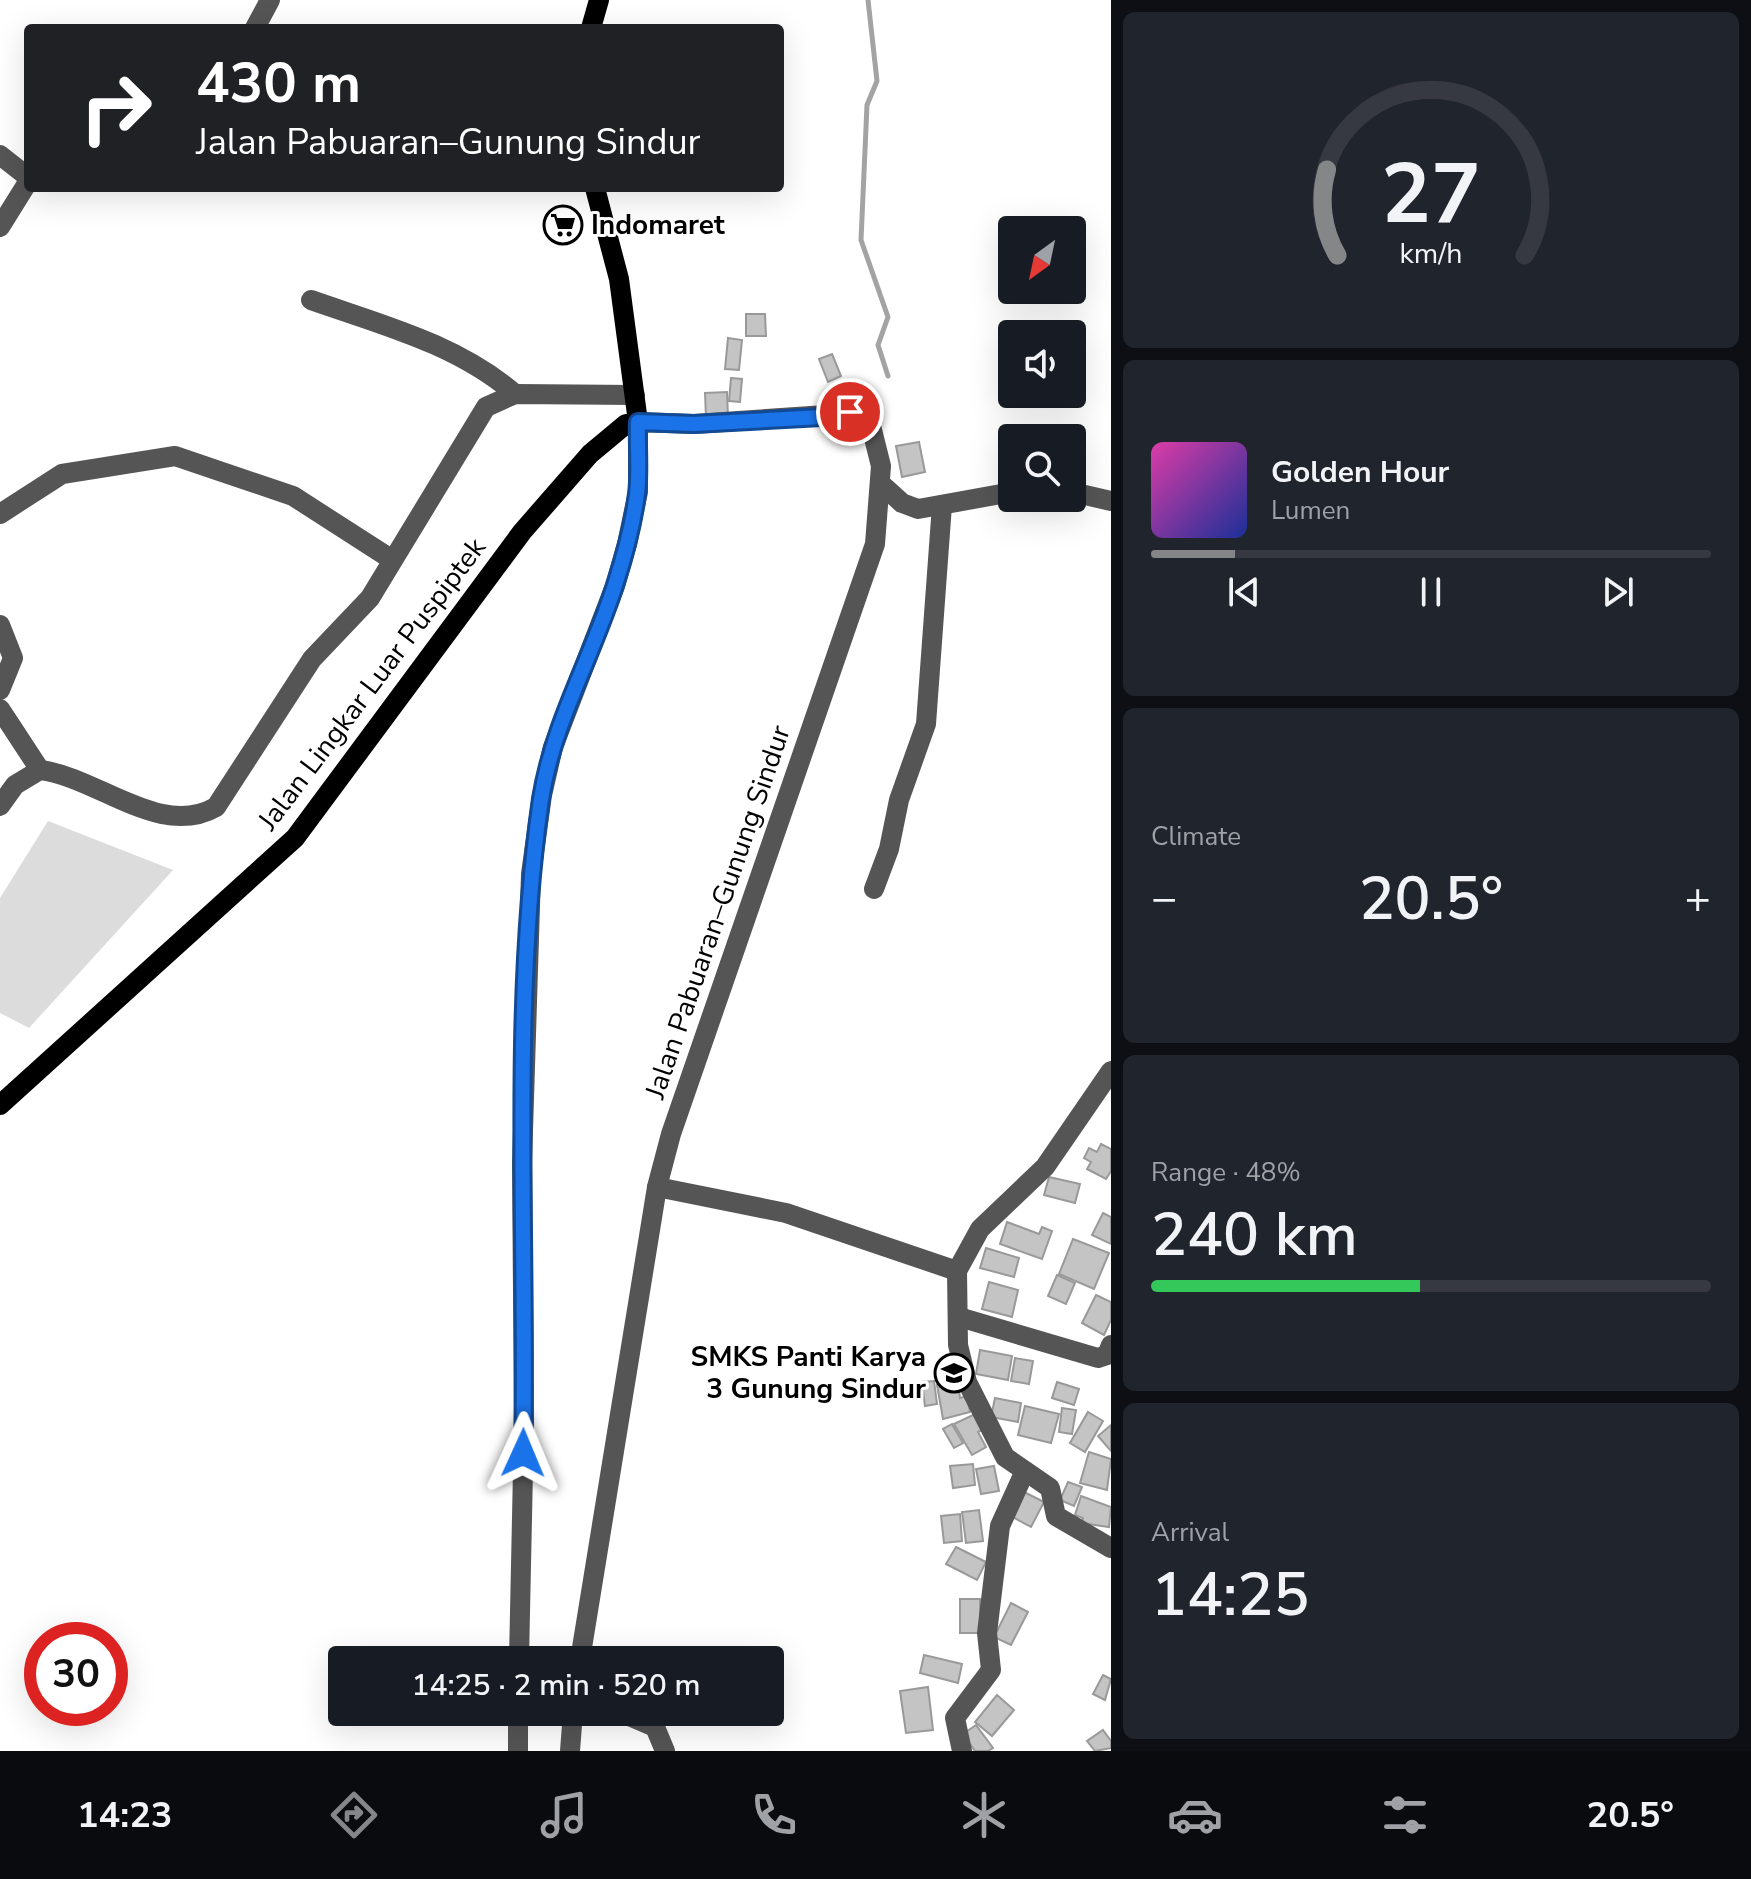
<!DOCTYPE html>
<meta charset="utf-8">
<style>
body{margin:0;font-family:"Nunito Sans",sans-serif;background:#20242c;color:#f1f3f6;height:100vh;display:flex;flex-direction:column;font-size:30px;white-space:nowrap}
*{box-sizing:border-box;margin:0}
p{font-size:26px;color:#9ea1a6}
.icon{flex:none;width:44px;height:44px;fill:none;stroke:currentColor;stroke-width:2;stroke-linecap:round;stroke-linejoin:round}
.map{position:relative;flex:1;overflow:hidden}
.panel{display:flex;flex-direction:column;gap:12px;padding:12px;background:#0d0f14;width:640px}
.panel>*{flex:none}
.top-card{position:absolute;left:24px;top:24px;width:760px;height:168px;border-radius:8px;box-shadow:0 8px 32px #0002;background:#202124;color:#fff;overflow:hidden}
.needle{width:52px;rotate:213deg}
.controls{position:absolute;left:998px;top:216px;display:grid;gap:16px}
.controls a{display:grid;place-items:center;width:88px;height:88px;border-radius:8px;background:#171b24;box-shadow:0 8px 32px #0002;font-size:40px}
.speed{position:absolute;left:24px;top:1622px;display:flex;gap:16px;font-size:40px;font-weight:700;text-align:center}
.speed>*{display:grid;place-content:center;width:104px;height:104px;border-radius:50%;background:#171b24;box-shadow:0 8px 32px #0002;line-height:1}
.speed .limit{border:12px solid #d22;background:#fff;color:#111}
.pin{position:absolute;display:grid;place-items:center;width:68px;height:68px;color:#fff;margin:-34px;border:4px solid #fff;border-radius:50%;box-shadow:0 2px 8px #0007}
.me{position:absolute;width:88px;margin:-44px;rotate:1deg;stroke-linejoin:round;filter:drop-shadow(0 0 6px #0008)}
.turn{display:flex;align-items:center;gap:28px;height:168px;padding:0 40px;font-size:36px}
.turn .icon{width:104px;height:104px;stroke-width:2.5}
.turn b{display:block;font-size:56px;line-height:68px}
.big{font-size:60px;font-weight:600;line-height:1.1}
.panel .card{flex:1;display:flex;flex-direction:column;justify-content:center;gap:12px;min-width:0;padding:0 28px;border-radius:12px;background:#20242c}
.panel .dial{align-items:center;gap:0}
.dial svg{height:208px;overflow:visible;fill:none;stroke:#363941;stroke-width:7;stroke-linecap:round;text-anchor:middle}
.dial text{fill:#f1f3f6;stroke:none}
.song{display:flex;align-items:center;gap:24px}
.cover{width:96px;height:96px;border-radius:12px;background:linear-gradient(135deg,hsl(320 70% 55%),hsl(230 70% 35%))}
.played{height:8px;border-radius:4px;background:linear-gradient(90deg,#858687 15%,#363941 15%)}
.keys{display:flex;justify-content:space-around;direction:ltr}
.heat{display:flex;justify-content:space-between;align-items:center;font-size:44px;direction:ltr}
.charge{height:12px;border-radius:6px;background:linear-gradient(90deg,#34c759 48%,#363941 0)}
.trip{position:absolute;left:328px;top:1646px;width:456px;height:80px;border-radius:8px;background:#171b24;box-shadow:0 8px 32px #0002;font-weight:600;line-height:80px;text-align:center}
.tabs{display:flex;height:128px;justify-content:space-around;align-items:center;background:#090b0e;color:#9ea1a6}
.tabs .icon{width:56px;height:56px}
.tabs .on{color:#858687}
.tabs b{font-size:36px;color:#f1f3f6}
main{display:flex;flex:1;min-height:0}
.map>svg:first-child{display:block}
.green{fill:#dcdcdc}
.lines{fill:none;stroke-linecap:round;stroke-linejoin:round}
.stream{stroke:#a3a3a3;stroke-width:5}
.building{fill:#c4c4c4;stroke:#999;stroke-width:2}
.minor{stroke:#555;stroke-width:20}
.major{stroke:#000;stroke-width:20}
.route-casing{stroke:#114b97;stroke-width:20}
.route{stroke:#1a73e8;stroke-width:14}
.labels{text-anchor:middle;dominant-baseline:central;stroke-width:6;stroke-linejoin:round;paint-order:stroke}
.poi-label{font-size:28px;font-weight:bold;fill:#000;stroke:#fff;text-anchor:start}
.street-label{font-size:28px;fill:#000;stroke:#fff}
</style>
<main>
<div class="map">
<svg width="1111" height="1751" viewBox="0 0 1111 1751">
<rect width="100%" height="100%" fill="#fff"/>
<polygon class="green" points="48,821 173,870 29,1028 0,1013 0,898"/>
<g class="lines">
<polyline class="stream" points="868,0 877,81 867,105 861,240 888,317 878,345 888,376"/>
</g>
<g class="building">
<polygon points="746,314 765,314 766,336 746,336"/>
<polygon points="728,338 742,340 739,370 725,369"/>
<polygon points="832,354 841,376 828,382 819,359"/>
<polygon points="731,378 742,379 740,402 729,401"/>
<polygon points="727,392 728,417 706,418 705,393"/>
<polygon points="919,442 925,472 902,477 896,446"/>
<polygon points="1101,1144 1111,1149 1111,1171 1106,1179 1087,1169 1091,1162 1084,1158 1089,1148 1097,1152"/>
<polygon points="1049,1177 1080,1184 1075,1203 1044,1195"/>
<polygon points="1103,1213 1111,1217 1111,1244 1092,1235"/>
<polygon points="1007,1222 1039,1234 1042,1227 1052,1231 1042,1259 1000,1244"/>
<polygon points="1073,1239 1109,1253 1094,1289 1059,1274"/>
<polygon points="986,1248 1019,1258 1014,1277 980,1268"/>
<polygon points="1057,1275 1075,1283 1066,1304 1048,1296"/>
<polygon points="989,1282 1018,1290 1012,1317 982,1309"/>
<polygon points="1096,1295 1111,1302 1111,1320 1104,1335 1082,1323"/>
<polygon points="980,1350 1012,1356 1008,1380 976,1374"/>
<polygon points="1015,1358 1033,1361 1029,1384 1011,1381"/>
<polygon points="934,1381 937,1404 925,1406 922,1382"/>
<polygon points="958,1382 960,1398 967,1396 970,1412 943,1419 937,1385"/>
<polygon points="1057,1382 1079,1389 1074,1405 1052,1398"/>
<polygon points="995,1398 1021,1403 1018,1422 991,1417"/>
<polygon points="1025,1406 1059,1414 1051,1443 1018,1435"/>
<polygon points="1062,1408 1076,1410 1072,1434 1059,1432"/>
<polygon points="1088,1412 1103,1421 1085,1452 1070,1443"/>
<polygon points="975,1414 984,1429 978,1432 986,1447 972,1455 954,1424"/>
<polygon points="952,1424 963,1443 954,1448 943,1429"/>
<polygon points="1111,1425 1111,1451 1098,1436"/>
<polygon points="1089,1452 1111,1459 1107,1490 1080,1483"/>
<polygon points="973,1464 975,1485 953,1488 950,1466"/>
<polygon points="994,1466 999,1491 981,1494 976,1469"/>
<polygon points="1068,1482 1082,1487 1074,1506 1060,1500"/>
<polygon points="1020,1490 1044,1502 1031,1527 1007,1514"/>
<polygon points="1081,1496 1111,1507 1109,1527 1081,1523 1083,1518 1075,1515"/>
<polygon points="979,1510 983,1541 966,1543 962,1512"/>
<polygon points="960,1514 962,1541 944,1543 941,1516"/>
<polygon points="956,1547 986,1562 977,1580 946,1564"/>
<rect x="960" y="1599" width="20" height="34"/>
<polygon points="1011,1603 1028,1612 1011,1645 994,1637"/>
<polygon points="924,1655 962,1664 958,1683 920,1673"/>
<polygon points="1103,1675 1111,1679 1105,1700 1093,1694"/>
<polygon points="928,1687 933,1730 906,1733 900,1691"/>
<polygon points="997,1695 1014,1710 992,1736 975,1722"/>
<polygon points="693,1712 721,1712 720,1720 693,1717"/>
<polygon points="976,1725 993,1748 988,1751 975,1751 963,1734"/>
<polygon points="1103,1730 1111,1741 1111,1748 1095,1751 1087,1741"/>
</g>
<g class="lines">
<g class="minor">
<polyline points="255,28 270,0"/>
<polyline points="0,155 28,177"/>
<polyline points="0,227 28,182"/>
<path d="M 311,300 C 382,325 457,344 515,394"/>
<polyline points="881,484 902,503 918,509 1012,492"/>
<polyline points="1072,492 1111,501"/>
<polyline points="0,514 62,474 175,456 293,496 391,559"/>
<polyline points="0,625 13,658 0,690"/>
<polyline points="0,709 40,770"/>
<path d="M 0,806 L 15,785 L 40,770 C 98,777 160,839 216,807 L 312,659 L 370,598 L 486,407 L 515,394 L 635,395"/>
<polyline points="874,889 889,849 899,800 926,724 942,505"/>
<polyline points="1111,1071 1045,1167 980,1229 957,1271 958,1345 967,1382 1005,1457 1050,1488 1056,1516 1111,1548"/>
<polyline points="657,1187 786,1213 957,1271"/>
<polyline points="959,1317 1098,1358 1107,1355 1111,1345"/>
<polyline points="519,1660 524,1423 522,1163 531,874 542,795 553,747 615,586 627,544 638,492 638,422 694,424 855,413 870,422 881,466 875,544 671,1134 657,1187 580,1660"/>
<polyline points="620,1712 655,1727 665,1751"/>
<polyline points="518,1751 518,1712"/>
<polyline points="570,1751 573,1712"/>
<polyline points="962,1751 955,1718 991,1670 987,1633 1000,1526 1025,1471"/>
</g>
<g class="major">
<polyline points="591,28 599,0"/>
<polyline points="0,1105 295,838 522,532 590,454 626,424 638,422 619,279 595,188"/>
</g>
</g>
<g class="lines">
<g class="route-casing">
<path id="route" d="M 523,1453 C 528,1237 510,1014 541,799 C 553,722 593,656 616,582 C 625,554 633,524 637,494 C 640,471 637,445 638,422 L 694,424 L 822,417 L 850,412"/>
</g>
<use href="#route" class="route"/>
</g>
<defs>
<g id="supermarket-ring" transform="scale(2)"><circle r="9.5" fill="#fff" stroke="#000" stroke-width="1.5"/><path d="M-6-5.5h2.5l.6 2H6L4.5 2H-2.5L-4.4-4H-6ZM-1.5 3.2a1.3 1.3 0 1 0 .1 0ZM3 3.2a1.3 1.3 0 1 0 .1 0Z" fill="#000"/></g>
<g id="school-ring" transform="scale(2)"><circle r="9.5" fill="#fff" stroke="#000" stroke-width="1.5"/><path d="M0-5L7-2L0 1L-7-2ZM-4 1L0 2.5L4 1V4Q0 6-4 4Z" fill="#000"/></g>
</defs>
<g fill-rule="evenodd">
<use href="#supermarket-ring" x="563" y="225"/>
<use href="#school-ring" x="954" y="1373"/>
</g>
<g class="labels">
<g class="poi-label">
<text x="591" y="225">Indomaret</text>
<text x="926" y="1357" text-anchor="end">SMKS Panti Karya<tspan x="926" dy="32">3 Gunung Sindur</tspan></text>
</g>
<g class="street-label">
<text transform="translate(372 684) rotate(-53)">Jalan Lingkar Luar Puspiptek</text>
<text transform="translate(718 912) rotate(-71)">Jalan Pabuaran–Gunung Sindur</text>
</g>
</g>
</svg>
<div class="controls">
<a><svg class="needle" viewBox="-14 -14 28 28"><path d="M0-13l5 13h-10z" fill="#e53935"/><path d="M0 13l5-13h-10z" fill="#9ea1a6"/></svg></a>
<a><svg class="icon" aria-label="sound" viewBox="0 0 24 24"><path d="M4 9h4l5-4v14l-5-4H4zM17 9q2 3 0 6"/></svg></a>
<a><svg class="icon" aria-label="search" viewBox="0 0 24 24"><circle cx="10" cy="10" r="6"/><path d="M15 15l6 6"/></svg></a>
</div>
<div class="speed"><div class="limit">30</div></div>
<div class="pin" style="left:850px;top:412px;background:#d93025"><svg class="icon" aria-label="arrive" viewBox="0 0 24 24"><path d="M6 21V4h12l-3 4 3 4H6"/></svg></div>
<svg class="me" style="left:523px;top:1453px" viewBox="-20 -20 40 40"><path d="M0-17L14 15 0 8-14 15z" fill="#1a73e8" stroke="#fff" stroke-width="4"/></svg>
<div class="trip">14:25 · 2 min · 520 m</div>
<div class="top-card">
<div class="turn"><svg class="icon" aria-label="right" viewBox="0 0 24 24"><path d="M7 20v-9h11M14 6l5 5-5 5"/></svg><div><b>430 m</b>Jalan Pabuaran–Gunung Sindur</div></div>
</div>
</div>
<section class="panel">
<div class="card dial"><svg viewBox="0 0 100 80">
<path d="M14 69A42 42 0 1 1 86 69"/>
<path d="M14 69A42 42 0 0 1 10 36" stroke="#858687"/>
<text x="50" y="56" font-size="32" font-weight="700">27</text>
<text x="50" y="72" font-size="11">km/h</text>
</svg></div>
<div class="card">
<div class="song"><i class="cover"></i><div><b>Golden Hour</b><p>Lumen</p></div></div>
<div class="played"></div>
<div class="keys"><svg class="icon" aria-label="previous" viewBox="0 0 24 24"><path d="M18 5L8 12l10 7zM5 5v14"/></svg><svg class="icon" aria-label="pause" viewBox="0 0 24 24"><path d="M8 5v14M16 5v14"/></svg><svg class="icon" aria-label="next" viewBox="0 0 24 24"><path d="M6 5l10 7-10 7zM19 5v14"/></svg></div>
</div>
<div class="card"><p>Climate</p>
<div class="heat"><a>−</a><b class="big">20.5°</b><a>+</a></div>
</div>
<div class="card"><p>Range · 48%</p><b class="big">240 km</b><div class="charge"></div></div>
<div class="card"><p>Arrival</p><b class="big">14:25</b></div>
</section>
</main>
<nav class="tabs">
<b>14:23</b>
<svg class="icon on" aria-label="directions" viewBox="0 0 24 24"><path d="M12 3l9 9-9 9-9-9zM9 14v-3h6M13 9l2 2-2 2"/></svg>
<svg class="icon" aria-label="music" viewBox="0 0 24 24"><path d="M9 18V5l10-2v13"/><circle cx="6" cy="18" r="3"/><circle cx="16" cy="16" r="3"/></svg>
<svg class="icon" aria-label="phone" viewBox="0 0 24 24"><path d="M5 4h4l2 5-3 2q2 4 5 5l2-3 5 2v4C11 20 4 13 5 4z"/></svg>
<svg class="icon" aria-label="climate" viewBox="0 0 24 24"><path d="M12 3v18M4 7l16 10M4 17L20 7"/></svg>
<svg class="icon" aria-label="car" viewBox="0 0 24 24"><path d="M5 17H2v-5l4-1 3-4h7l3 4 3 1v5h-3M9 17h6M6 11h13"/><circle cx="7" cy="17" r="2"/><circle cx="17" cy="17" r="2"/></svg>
<svg class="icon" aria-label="filters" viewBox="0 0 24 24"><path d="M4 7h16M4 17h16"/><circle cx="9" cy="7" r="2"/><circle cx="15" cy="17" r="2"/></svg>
<b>20.5°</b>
</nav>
